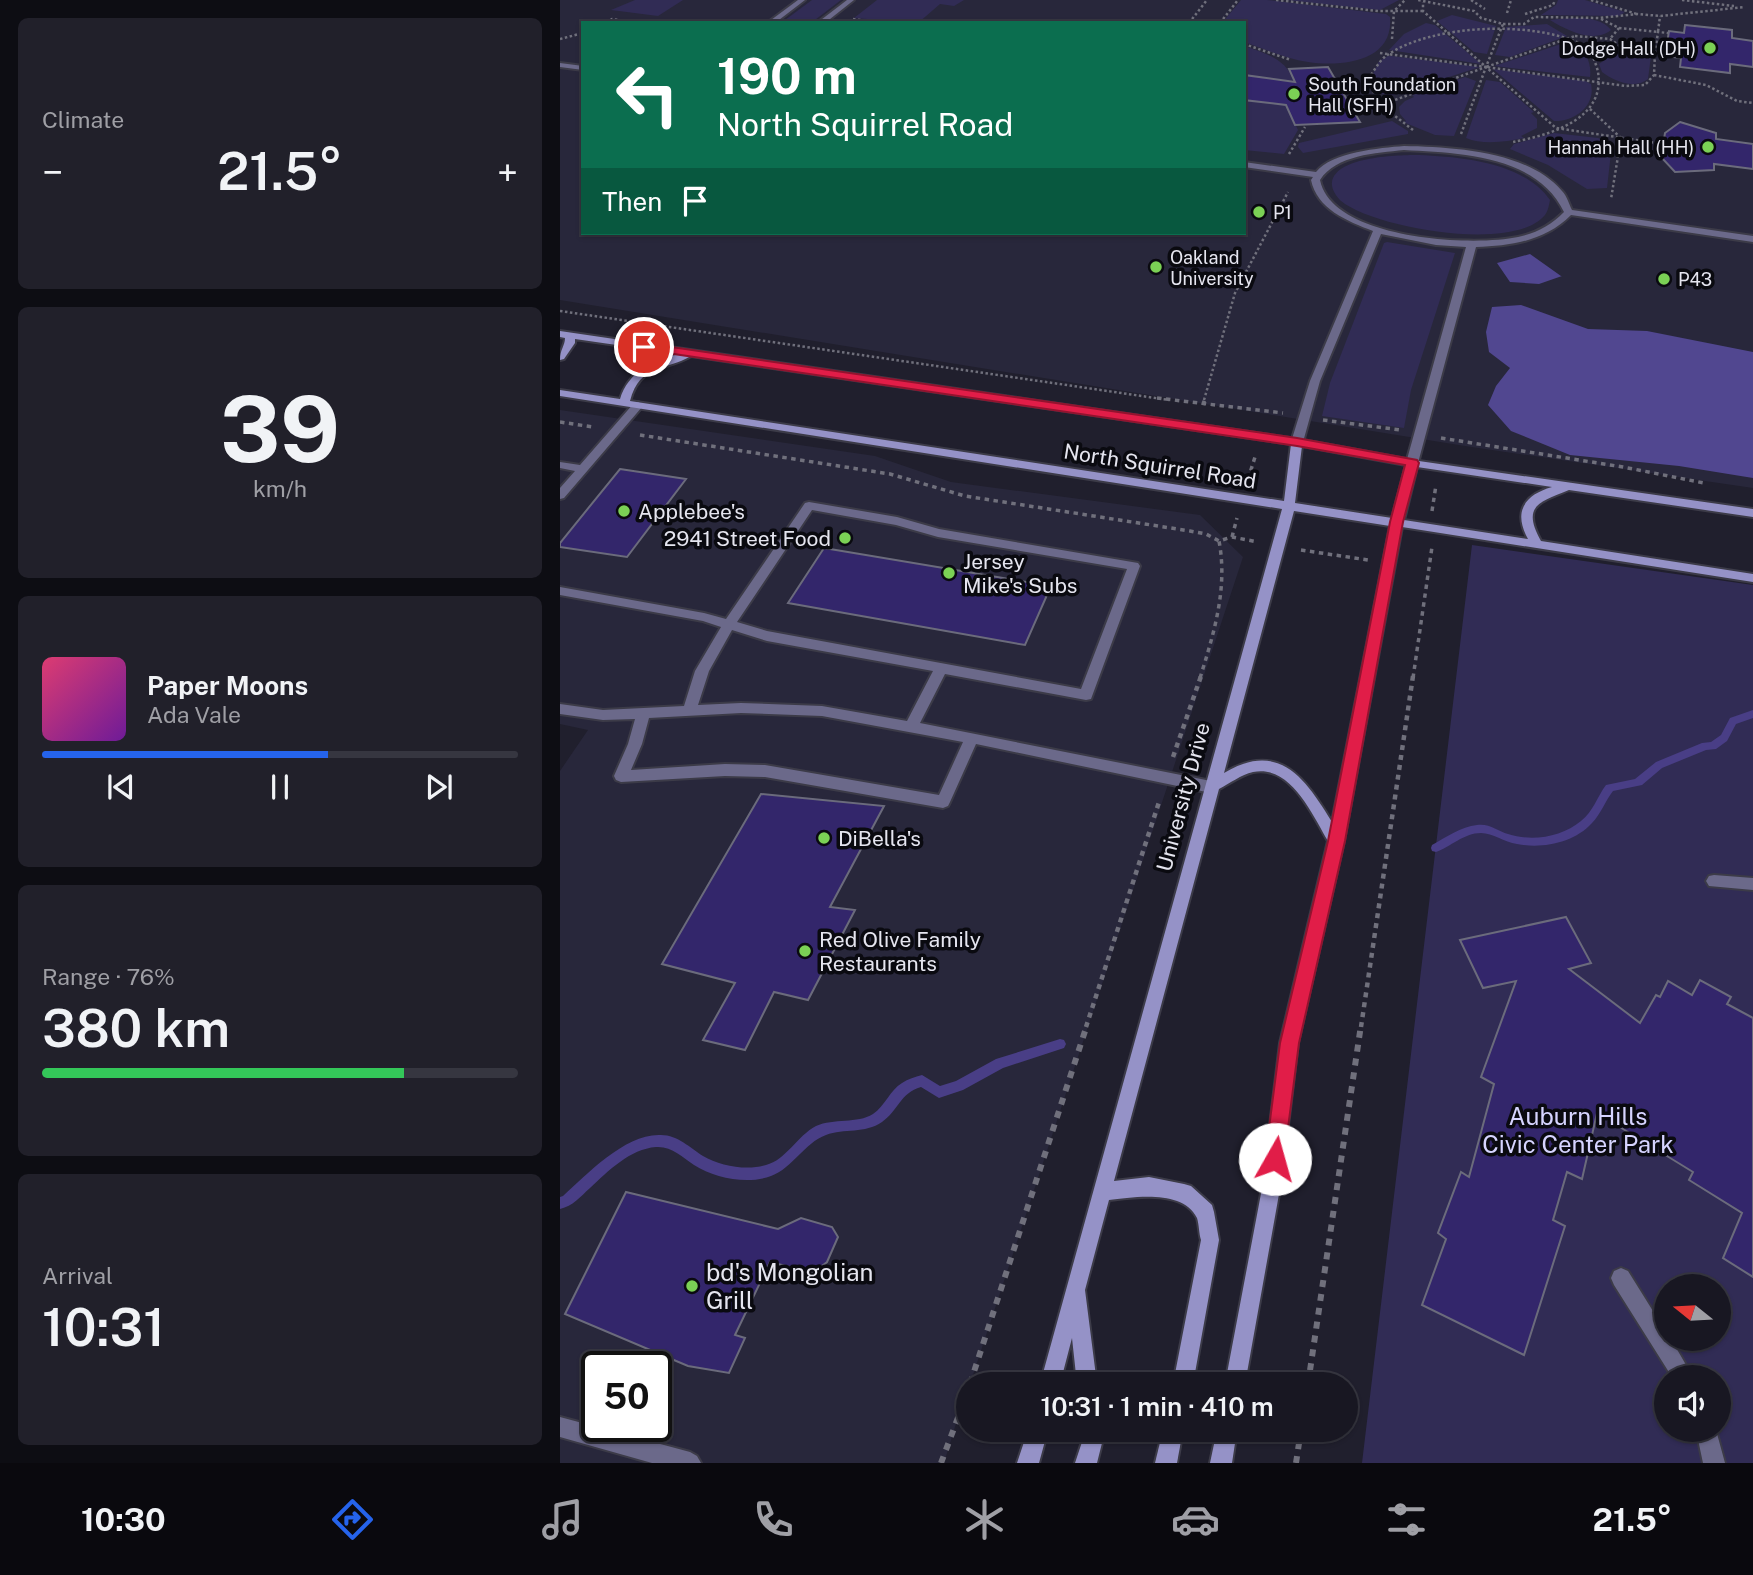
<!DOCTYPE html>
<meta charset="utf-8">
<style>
body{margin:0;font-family:"Public Sans",sans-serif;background:#21202a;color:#f1f3f6;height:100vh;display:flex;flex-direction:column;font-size:26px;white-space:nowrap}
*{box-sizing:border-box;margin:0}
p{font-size:23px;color:#9f9fa5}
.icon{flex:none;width:38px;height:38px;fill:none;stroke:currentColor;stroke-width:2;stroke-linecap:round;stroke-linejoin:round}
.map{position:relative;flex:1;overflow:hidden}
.drawer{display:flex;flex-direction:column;gap:18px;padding:18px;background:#0d0d13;width:560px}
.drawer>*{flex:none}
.top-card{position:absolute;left:21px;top:21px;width:665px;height:214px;border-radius:0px;box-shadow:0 2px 5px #0004,0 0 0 2px #363640;background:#0b6e4f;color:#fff;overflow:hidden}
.needle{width:46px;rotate:288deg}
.fabs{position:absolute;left:1094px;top:1274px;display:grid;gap:14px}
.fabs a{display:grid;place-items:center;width:77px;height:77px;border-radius:50%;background:#181722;box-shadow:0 2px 5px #0004,0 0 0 2px #363640;font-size:35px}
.speed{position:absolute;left:21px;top:1351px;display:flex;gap:14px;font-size:35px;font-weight:700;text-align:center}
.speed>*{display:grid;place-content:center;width:91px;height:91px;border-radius:50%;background:#181722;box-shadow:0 2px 5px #0004,0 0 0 2px #363640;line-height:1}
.speed .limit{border:4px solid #111;border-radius:10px;background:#fff;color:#111}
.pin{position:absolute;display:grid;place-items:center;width:60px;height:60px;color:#fff;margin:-30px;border:4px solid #fff;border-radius:50%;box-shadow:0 2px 7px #0007}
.me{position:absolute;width:77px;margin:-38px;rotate:7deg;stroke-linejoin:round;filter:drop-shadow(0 0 5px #0008)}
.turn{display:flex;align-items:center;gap:24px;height:147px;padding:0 21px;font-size:32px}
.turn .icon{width:91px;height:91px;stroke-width:2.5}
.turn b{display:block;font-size:49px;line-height:60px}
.then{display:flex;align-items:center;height:66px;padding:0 21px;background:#0003;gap:14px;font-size:26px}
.big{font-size:52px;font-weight:600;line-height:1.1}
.drawer .tile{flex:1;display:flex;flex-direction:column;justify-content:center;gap:10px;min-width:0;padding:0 24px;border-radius:10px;background:#21202a}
.drawer .dial{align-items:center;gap:0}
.dial b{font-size:91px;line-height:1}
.song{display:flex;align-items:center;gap:21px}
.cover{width:84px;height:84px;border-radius:10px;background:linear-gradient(135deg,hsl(340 70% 55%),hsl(280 70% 35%))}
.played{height:7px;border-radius:4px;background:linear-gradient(90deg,#2563eb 60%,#363640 60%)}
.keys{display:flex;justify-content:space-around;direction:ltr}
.heat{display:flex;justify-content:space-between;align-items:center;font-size:38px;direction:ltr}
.charge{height:10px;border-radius:5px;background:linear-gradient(90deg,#34c759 76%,#363640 0)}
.trip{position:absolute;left:396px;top:1372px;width:402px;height:70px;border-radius:35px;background:#181722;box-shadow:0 2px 5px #0004,0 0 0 2px #363640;font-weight:600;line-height:70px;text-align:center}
.dock{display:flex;height:112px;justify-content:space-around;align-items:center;background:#0a090e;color:#9f9fa5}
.dock .icon{width:49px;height:49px}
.dock .selected{color:#2563eb}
.dock b{font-size:32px;color:#f1f3f6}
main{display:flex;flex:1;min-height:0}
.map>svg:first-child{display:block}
.built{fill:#28273b;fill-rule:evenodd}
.green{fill:#312c55;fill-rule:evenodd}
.forest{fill:#514790}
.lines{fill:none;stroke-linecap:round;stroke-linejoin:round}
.stream{fill:#493e86;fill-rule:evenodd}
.building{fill:#33266b;stroke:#6b6b7c;stroke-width:2}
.lane-casing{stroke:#3c3b48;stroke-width:4}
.street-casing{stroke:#3c3b48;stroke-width:4}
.secondary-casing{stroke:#3c3b48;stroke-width:4}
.path-far3{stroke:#70707c;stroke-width:2.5;stroke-dasharray:2.5 2.5;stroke-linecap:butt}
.path-far2{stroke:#70707c;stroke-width:3.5;stroke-dasharray:4.5 4.5;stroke-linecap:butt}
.path-far1{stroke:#70707c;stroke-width:4.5;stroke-dasharray:5 5;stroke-linecap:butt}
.path{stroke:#70707c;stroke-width:6;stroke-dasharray:7 7;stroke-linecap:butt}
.lane{fill:#6b698a;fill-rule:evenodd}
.street{fill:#6b698a;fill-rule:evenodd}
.secondary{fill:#9592c7;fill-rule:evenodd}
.route{fill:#e11d48;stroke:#92132f;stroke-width:2}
.poi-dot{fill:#7bd155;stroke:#0a0a10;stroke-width:2.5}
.labels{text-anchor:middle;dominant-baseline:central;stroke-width:7;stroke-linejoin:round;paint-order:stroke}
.far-poi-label{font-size:18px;fill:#e5e5ef;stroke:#0a0a10;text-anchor:start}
.street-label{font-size:21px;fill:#e5e5ef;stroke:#0a0a10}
.poi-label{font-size:21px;fill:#e5e5ef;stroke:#0a0a10;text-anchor:start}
.near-park-label{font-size:24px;fill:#d6d4ff;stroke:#0a0a10}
.near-poi-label{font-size:24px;fill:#e5e5ef;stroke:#0a0a10;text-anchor:start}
</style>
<main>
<section class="drawer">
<div class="tile"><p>Climate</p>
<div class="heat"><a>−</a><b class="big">21.5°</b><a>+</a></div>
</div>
<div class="tile dial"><b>39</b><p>km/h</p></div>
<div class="tile">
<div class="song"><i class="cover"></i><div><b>Paper Moons</b><p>Ada Vale</p></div></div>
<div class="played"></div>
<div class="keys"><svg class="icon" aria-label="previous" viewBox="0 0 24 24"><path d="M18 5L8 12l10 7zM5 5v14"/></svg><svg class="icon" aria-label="pause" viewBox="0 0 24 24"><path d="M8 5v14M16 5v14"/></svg><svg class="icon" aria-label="next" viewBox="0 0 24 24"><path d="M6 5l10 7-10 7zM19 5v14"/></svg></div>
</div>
<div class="tile"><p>Range · 76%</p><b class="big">380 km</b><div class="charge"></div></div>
<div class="tile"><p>Arrival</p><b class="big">10:31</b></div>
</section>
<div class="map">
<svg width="1193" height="1463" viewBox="0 0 1193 1463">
<rect width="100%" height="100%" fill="#201f2d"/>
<g class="built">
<path d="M 0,0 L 1193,0 L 1193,488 L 905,446 L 0,300 ZM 23,23 L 684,23 L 684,233 L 23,233 Z"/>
<path d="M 0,410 L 315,456 L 391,482 L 640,515 L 683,557 L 410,1384 L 408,1384 L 384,1463 L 0,1463 L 0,771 L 28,730 L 0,724 ZM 37,1367 L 96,1367 L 96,1426 L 37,1426 Z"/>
</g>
<g class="green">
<polygon points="75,0 123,0 98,16 51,10"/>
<polygon points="252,0 281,0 251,23 221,23"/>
<polygon points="317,0 404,0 394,6 380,4 358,23 294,18"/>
<path d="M 681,0 L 707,0 L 826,14 L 830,17 C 834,62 782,67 748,62 C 726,59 705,49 684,42 L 684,23 L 662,23 Z"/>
<polygon points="726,0 839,0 820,10"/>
<polygon points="998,0 1025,0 1065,12 1059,16 981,15 996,5"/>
<polygon points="892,15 936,26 927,54 914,52 877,21"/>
<path d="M 990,20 C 1008,18 1039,14 1051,30 C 1034,44 1006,30 990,20 Z"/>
<polygon points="866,23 875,25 921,64 829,50 844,34"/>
<polygon points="987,24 1007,36 950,57 935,55 946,27"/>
<path d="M 1010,41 C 1025,47 1032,63 1030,77 L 934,66 Z"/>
<path d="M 684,46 C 707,54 725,58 735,82 L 684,75 Z"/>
<path d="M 1075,52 L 1091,56 L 1088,79 C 1074,90 1054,81 1042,72 L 1039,64 L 1052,55 Z"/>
<polygon points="828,56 832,56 920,67 830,96 819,93 813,74 819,61"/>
<path d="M 933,69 L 1025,81 L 1031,84 C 1036,106 1014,122 994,121 Z"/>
<polygon points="905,77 916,81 894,136 875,135 843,122 846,121 840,114 839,107 845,101 854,97 852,95"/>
<path d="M 926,80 L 940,82 L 974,112 L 971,113 L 977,119 L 977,128 L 961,136 L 964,138 C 946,142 922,145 906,138 Z"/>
<polygon points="684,100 726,105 738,130 724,154 684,150"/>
<polygon points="832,121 848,131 848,134 743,153 738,147 739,143"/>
<polygon points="994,133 1038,138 1052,144 1047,188 1027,189 988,165 950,149 954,144"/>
<path d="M 859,155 C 902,157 963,162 990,200 C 989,205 988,211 985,215 C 954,253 814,228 781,201 C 776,196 771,189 772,182 C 776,156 840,155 859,155 Z"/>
<polygon points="827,242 895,253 851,390 844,428 762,416 770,383 824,243"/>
<path d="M 912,545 L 1193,585 L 1193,1463 L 802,1463 ZM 1106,1286 L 1158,1286 L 1158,1339 L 1106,1339 ZM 1106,1377 L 1158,1377 L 1158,1430 L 1106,1430 Z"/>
</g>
<g class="forest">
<polygon points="970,254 1001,276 1002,276 979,284 950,282 937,263"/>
<polygon points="961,305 1028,329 1087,331 1193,352 1193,478 1119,466 1010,455 951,431 928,405 936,386 950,368 929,352 926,332 932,307"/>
</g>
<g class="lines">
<g class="stream">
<path d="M 1193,710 L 1193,718 L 1176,724 L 1167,741 L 1156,749 L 1146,750 L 1102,768 L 1082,785 L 1053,791 C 1045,801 1041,814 1032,823 C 1014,843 982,849 957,844 C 944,842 933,833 921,833 C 904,833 890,847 876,852 L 872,851 L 871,848 L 872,845 C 886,837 901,827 917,825 C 929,823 938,831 948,834 C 972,842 1002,837 1021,821 C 1033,812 1037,797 1046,785 L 1075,779 L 1096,762 L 1142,743 L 1151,742 L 1161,735 L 1170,718 Z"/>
<path d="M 500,1039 L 504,1040 L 506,1044 L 504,1048 L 443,1068 L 403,1090 L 379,1098 L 361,1087 C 340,1093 338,1111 322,1122 C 305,1134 284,1128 266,1135 C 244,1143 233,1168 211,1176 C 187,1185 155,1178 134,1165 C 122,1157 112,1146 96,1147 C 70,1149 48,1171 30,1188 C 20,1197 13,1206 0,1209 L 0,1197 L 3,1196 C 27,1174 66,1133 101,1135 C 118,1135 130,1148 143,1156 C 160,1166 187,1171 206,1165 C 226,1160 237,1136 256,1126 C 274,1118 297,1124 313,1114 C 325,1106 330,1090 342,1083 C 348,1079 355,1077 362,1075 L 380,1086 L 396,1081 L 436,1059 Z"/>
</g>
</g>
<g class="building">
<polygon points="1125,25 1172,30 1172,38 1193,41 1193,67 1170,64 1170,73 1120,67 1121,58 1105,56 1109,31 1124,33"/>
<polygon points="768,67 800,122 735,125 726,105 684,100 684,75 735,82 729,69"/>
<polygon points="1120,122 1156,133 1156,139 1193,144 1193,169 1154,164 1154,170 1115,172 1101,157 1105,133"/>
<polygon points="60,469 126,479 67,557 0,547 0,543"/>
<polygon points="264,548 491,586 465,645 228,603"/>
<polygon points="201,794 324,806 270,907 295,910 248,1000 214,992 185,1050 143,1040 175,983 102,964"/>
<polygon points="1006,917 1031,963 1009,969 1080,1023 1096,995 1100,997 1108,981 1132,995 1140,980 1171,997 1167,1004 1193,1018 1193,1277 1163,1258 1182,1213 1129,1180 1133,1172 1037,1113 1022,1179 1007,1172 993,1220 1005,1226 964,1355 862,1305 886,1239 878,1233 901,1172 909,1177 934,1084 921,1077 956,981 923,988 900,940"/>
<polygon points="66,1192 218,1229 241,1218 272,1227 278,1237 267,1262 253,1273 210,1262 175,1335 185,1338 169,1373 128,1366 5,1314"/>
</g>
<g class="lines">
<g class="lane-casing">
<g id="lane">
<polygon points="78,402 83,405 82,407 4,498 0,499 0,488 15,471 0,468 0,462 20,465 74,403"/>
<path d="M 249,502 L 337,517 L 379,529 L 578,563 L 580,566 L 531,699 L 526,700 L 385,674 L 360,723 L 651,781 L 656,783 L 658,787 L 656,791 L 651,793 L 416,744 L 390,802 L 388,806 L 383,808 L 205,777 L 165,776 L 61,782 L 56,780 L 54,776 L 68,744 L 75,719 L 43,720 L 0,714 L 0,704 L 43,710 L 124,706 L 135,671 L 161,627 L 143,621 L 0,595 L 0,587 L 144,613 L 166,619 L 245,503 ZM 252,510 L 336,525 L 378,537 L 567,569 L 521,689 L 207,631 L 177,622 ZM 172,630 L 207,641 L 373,671 L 347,721 L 262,706 L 181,703 L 138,705 L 149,671 ZM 181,713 L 262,716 L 403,742 L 379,795 L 205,765 L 165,764 L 71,770 L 82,744 L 89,718 Z"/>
<polygon points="1154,875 1193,878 1193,890 1149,886 1146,881 1149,876"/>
<polygon points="1061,1268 1068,1271 1106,1332 1106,1339 1111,1339 1133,1377 1112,1377 1054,1285 1051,1278 1054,1271"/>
<polygon points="0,1417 130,1452 137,1456 141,1463 92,1463 0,1437"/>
<polygon points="1136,1430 1156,1430 1165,1463 1143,1463"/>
</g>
</g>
<g class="street-casing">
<g id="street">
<polygon points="238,0 245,0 215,23 207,23"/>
<polygon points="287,0 294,0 265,23 257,23"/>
<polygon points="0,63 23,66 23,70 0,67"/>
<path d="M 844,146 C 893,147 968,151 1002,191 C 1007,196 1009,204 1012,210 L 1193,236 L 1193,242 L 1011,215 C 985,241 951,246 916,247 L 858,463 L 852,466 L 846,463 L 906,247 L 876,245 L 821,234 L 760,381 L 743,442 L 741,444 L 733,444 L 731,442 L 750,381 L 813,231 C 787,221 757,209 751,180 L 753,177 L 684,167 L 684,162 L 756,172 C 772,152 820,148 844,146 ZM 844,150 C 899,153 977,155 1004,212 C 991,225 977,233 958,237 C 910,247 772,239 760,180 C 776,155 816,153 844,150 Z"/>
</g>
</g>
<g class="secondary-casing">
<g id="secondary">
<path d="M 0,331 L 737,439 L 852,460 L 1193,509 L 1193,517 L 1009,490 C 980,502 961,505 981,541 L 1193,574 L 1193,582 L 842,527 L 784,841 L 738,1043 L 721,1183 L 685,1384 L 665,1384 L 703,1183 L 720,1043 L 768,841 C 753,816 731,764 693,772 C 681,775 670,783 659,789 L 554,1181 L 589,1177 L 624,1184 L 631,1186 L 652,1205 L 654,1212 L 659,1240 L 633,1384 L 613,1384 L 641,1240 C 639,1234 639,1224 637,1218 C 623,1189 574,1197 549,1200 L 525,1290 L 537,1384 L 517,1384 L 512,1338 L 500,1384 L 480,1384 L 722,509 L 0,396 L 0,390 L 60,399 C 68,372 93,360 119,354 L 15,339 L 15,343 L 4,359 L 0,360 C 0,349 5,346 5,338 L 0,337 ZM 131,356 L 731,444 L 724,501 L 70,401 C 80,363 106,371 131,356 ZM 742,446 L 846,465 L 832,518 L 735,503 ZM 857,467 L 992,487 C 964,495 953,512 968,539 L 844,520 ZM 734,511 L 830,526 L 772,822 C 745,778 719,740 664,773 Z"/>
<polygon points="468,1430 488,1430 479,1463 457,1463"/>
<polygon points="522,1430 542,1430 543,1439 537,1463 515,1463 523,1439"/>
<polygon points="603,1430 623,1430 617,1463 595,1463"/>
<polygon points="657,1430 677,1430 672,1463 650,1463"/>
</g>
</g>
<g class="path-far3">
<polyline points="716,0 818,11 863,11"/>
<polyline points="911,0 925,9"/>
<polyline points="1031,0 1077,14"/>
<polyline points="1122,0 1174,6"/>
<polyline points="947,13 951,0"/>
<polyline points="965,14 993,5 995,0"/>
<polyline points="293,19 320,23"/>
<polyline points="1041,19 1059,28 1050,39"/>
<polyline points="46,23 52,19 79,23"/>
<polyline points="629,23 647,0"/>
<polyline points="660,23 678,0"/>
<polyline points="943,24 964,24 974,17 1039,18 1078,14 1100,16 1185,7"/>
<polyline points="1059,28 1098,32 1100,16"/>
<polygon points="1015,36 1050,39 1064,49 1095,53 1094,75 1085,85 1066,86 926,67"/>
<polyline points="0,39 23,33"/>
<polyline points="832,39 834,11 845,0"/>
<polyline points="684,44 731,60"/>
<polyline points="820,53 926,67 863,11 863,2"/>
<polyline points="1105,54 1095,53 1098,32 1108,33"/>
<polyline points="1035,58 1064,49"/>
<polyline points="1094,75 1146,85 1177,101 1193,103"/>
<polyline points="821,105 926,67 943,24 921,18 914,11 858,0"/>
<polyline points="1030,109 1061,138 1051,199"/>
<path d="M 853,130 L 817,102 L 809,78 C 814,71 819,61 826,56 C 870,24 974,20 1023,45 C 1031,50 1036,63 1038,72 C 1046,120 989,135 953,142"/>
<polyline points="901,134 926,67 996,128 1103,144"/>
<polyline points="729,154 745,127"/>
<polyline points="0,311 609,400"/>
<polyline points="644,400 675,293 728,192"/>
</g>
<g class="path-far2">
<polyline points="597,398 723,413"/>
<polyline points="643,405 645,398"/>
<polyline points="763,420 841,430"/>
<polyline points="0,422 33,427"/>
<polyline points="80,435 330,474 405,496 630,531 646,534 659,541"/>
<polyline points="881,438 1063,467 1144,483"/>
<polyline points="688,479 696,454"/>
<polyline points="872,511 876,485"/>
<polyline points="672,537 677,518"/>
<polyline points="741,550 808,560"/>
<path d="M 640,678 C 654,633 668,588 659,541 L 672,537 L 698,542"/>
<polyline points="853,678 872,547"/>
</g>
<g class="path-far1">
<polyline points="613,757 641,676"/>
<polyline points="526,1027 600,799"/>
<polyline points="801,1027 853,676"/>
</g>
<g class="path">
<polyline points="410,1384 527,1025"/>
<polyline points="748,1384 801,1025"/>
<polyline points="381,1463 408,1391"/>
<polyline points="736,1463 741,1430"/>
</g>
<use href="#lane" class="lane"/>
<use href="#street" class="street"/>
<use href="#secondary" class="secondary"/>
</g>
<polygon class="route" points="84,343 737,438 857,460 859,463 843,522 785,841 739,1043 723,1167 715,1170 708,1167 705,1159 720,1043 768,841 830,522 845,465 737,446 80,349 79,347"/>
<g class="poi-dot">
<circle cx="1150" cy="48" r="7"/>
<circle cx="734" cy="94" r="7"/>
<circle cx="1148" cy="147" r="7"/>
<circle cx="699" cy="212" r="7"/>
<circle cx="596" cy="267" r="7"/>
<circle cx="1104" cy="279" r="7"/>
<circle cx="64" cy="511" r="7"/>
<circle cx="285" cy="538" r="7"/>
<circle cx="389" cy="573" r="7"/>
<circle cx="264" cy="838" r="7"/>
<circle cx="245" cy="951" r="7"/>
<circle cx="132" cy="1286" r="7"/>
</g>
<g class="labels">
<g class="far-poi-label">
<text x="1136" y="48" text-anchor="end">Dodge Hall (DH)</text>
<text x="748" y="84">South Foundation<tspan x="748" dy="21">Hall (SFH)</tspan></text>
<text x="1134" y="147" text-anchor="end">Hannah Hall (HH)</text>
<text x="713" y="212">P1</text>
<text x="610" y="257">Oakland<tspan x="610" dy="21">University</tspan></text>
<text x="1118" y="279">P43</text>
</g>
<g class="street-label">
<text transform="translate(600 466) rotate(9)">North Squirrel Road</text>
<text transform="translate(623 797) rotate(-75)">University Drive</text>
</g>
<g class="poi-label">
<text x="78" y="511">Applebee's</text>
<text x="271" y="538" text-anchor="end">2941 Street Food</text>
<text x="403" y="561">Jersey<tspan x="403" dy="24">Mike's Subs</tspan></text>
<text x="278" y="838">DiBella's</text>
<text x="259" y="939">Red Olive Family<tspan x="259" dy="24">Restaurants</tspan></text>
</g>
<g class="near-park-label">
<text x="1018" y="1116">Auburn Hills<tspan x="1018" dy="28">Civic Center Park</tspan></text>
</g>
<g class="near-poi-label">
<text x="146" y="1272">bd's Mongolian<tspan x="146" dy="28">Grill</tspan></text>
</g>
</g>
</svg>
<div class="fabs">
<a><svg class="needle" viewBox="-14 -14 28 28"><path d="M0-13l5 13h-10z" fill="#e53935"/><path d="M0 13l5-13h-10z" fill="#9f9fa5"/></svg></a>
<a><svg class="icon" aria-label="sound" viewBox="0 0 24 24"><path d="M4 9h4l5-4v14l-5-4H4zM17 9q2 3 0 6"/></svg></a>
</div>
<div class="speed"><div class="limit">50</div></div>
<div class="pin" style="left:84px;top:347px;background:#d93025"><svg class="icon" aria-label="arrive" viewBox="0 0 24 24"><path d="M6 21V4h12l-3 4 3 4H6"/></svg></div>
<svg class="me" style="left:715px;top:1159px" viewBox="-20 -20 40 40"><circle r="19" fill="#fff"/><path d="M0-13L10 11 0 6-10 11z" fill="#e11d48"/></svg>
<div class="trip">10:31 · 1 min · 410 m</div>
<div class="top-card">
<div class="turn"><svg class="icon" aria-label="left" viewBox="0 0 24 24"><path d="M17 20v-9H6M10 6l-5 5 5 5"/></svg><div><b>190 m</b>North Squirrel Road</div></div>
<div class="then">Then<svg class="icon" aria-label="arrive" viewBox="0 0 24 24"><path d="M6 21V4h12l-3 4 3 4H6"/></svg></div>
</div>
</div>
</main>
<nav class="dock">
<b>10:30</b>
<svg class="icon selected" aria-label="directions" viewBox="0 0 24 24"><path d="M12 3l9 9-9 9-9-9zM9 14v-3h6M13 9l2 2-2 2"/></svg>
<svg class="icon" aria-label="music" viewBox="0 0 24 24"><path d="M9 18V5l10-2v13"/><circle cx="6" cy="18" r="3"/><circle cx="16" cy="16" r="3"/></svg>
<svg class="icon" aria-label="phone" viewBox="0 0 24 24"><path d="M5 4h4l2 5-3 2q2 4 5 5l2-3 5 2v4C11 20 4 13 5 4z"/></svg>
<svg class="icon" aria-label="climate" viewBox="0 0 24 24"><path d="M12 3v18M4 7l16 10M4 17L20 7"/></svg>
<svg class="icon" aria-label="car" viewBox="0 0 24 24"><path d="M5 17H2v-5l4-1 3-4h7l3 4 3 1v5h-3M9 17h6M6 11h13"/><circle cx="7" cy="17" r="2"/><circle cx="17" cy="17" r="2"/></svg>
<svg class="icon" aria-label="filters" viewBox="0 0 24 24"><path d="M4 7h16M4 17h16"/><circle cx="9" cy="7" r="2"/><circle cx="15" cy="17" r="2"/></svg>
<b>21.5°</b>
</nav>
